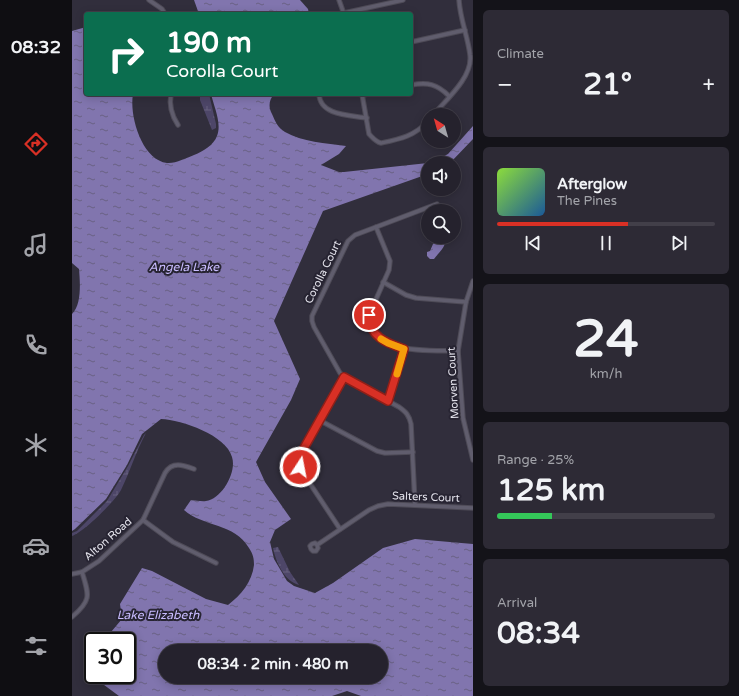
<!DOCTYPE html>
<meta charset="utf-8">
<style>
body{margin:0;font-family:"Varela Round",sans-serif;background:#2d2a35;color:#f1f3f6;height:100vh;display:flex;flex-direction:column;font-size:15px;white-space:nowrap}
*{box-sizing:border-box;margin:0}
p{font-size:13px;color:#a3a4aa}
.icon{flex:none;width:22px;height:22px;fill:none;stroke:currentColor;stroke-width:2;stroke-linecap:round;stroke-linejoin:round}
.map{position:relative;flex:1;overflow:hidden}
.panel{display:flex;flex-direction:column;gap:10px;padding:10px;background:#141319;width:266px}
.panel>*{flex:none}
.top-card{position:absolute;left:12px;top:12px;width:329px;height:84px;border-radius:4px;box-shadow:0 2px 10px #0003,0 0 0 1px #423f49;background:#0b6e4f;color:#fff;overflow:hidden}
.needle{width:26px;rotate:323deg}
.controls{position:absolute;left:349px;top:108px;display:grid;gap:8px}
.controls a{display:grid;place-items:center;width:40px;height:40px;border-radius:50%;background:#25222d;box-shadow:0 2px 10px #0003,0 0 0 1px #423f49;font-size:20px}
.speed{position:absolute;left:12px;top:632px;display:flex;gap:8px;font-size:20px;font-weight:700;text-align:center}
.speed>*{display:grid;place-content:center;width:52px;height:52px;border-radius:50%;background:#25222d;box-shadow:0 2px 10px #0003,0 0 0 1px #423f49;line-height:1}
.speed .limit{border:2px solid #111;border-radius:6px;background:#fff;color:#111}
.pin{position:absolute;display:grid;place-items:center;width:34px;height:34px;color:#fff;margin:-17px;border:2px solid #fff;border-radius:50%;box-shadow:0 1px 4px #0007}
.me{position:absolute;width:44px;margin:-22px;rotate:11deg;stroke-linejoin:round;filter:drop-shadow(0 0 3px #0008)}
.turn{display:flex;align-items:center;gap:14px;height:84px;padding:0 16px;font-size:18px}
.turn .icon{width:52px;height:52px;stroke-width:2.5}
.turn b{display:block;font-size:28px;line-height:34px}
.big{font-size:30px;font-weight:800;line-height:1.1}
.panel .card{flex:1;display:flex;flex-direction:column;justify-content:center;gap:6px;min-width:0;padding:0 14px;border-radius:6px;background:#2d2a35}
.panel .dial{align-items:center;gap:0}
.dial b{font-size:52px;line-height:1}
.song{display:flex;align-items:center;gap:12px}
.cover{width:48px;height:48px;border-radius:6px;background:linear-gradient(135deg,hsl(90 70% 55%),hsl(210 70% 35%))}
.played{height:4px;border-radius:2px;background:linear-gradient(90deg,#d93025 60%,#423f49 60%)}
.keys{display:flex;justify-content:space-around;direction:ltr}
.heat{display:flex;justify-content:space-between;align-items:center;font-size:22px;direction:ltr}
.charge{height:6px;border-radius:3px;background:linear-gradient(90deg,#34c759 25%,#423f49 0)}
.trip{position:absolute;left:86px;top:644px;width:230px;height:40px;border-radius:20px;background:#25222d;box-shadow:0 2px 10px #0003,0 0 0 1px #423f49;font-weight:800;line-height:40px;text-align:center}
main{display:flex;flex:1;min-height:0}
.dock{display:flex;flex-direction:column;width:72px;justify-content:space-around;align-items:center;background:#0f0e12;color:#a3a4aa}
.dock .icon{width:28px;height:28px}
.dock .selected{color:#d93025}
.dock b{font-size:18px;color:#f1f3f6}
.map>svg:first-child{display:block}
.wetland{fill:url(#wetland-marsh)}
.water{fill:url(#water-ripples);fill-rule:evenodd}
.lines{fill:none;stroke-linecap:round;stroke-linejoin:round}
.minor-casing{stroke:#4e4b57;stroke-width:5.5}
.minor{stroke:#605d6d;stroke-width:3.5}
.route-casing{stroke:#8d1f18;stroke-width:10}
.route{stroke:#d93025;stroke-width:7}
.slow{stroke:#f59e0b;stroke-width:7}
.labels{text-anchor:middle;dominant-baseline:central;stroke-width:4;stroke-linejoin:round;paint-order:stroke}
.street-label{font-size:11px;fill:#e3e2eb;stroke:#272432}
.water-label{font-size:12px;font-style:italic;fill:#c9bcff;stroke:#272432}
</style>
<main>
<nav class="dock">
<b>08:32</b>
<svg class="icon selected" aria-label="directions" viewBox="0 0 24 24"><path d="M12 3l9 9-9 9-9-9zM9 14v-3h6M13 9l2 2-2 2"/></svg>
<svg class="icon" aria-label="music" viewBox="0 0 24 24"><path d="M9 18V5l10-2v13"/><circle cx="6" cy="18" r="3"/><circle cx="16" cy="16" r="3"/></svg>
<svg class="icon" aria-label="phone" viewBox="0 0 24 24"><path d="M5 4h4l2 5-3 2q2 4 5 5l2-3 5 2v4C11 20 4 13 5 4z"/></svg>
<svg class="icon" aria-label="climate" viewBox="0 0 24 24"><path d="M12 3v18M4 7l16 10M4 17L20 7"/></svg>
<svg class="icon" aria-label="car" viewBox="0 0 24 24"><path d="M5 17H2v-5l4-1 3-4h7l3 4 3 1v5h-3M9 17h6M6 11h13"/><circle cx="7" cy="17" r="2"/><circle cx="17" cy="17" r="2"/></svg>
<svg class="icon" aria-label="filters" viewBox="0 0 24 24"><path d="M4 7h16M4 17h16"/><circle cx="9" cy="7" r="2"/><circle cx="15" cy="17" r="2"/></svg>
</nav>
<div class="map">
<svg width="401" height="696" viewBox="0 0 401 696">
<defs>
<pattern id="wetland-marsh" width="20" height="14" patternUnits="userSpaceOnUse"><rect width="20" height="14" fill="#4d4668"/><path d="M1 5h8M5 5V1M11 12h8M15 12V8" fill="none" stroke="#66607e"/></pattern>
<pattern id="water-ripples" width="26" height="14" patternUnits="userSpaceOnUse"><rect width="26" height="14" fill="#8175ae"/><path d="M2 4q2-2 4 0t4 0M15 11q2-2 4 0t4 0" fill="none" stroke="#696184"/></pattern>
</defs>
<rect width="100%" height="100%" fill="#312e3c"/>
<g class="wetland">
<polygon points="128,94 137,94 144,124 144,128 140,130 128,100"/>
<path d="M 74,433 C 64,451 58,472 49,490 C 43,501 12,532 0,536 L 0,533 L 5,531 L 35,501 L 56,466 L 72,435 Z"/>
<path d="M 206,547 L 218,572 L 227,585 C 212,581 204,562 201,548 Z"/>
</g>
<g class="water">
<polygon points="122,0 228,0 236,9 237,14 127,14"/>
<path d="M 14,27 L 14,94 L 61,94 C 57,116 70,160 95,163 C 103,164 114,158 122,155 C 130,152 142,145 145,136 C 150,123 142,107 139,94 L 202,94 C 197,100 196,107 200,114 C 203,121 206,128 213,132 C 230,142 254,143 274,146 L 267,154 L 249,165 L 267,172 L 272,172 L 356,163 L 356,174 L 251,211 L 202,321 L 228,379 L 219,400 L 184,462 L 193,482 L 219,519 L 203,530 L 198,542 L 202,559 L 215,581 L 222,586 L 243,593 L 261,583 L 311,548 L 343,539 L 401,544 L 401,696 L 289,696 L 275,691 L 260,696 L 47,696 L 24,679 L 21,675 L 55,675 L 55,641 L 27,641 L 39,632 L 50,619 L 48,604 L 70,568 L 80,571 L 134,599 L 156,605 C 169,595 180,582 182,565 C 182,558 181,554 177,548 C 163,523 131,527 112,510 L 119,500 C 123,500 130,502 134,501 C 150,499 165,472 160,457 C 154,435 110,420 89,419 L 70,434 L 55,465 L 34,499 L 3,529 L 0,531 L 0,314 C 10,305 8,281 7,269 L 0,263 L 0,31 ZM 93,651 L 309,651 L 309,677 L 93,677 Z"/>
<polygon points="401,126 401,139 378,163 359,163 376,154"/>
<path d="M 367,237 L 372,237 C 376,246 367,252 362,259 L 358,259 L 355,256 L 355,252 L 358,251 L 361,244 Z"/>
</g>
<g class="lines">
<g class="minor-casing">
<g id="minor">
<polyline points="77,0 90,9 93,14"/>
<polyline points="267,0 272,14"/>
<polyline points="272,13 331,0"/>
<polyline points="339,42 393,30"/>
<path d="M 339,85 C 356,82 365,84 377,96"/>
<path d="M 99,94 C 97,105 100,116 106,125"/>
<path d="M 247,94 C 248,116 278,115 295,118"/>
<path d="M 290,94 L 297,134 C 301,138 304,142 309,143 C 328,139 343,136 356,121"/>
<polyline points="290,95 297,94"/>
<path d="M 361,115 C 374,100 401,77 398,55 C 396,37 388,19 387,0"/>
<path d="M 304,227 L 318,261 L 317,270 L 297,315 C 298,356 358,350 386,351"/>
<polyline points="401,281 394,302 386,351 391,418 401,460"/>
<polyline points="311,282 334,295 344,298 394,302"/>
<polyline points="316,401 332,349"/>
<polyline points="247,420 305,451 313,453 341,452"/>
<path d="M 343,505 L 339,424 C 337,415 334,412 327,407 L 272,377 L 268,373 L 242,327 L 240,321 L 240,316 L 276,241 L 283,235 L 365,204"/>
<polyline points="71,520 101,542 144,563"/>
<path d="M 268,529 L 233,476 C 227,466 227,459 231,448 L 272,377"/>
<polyline points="245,545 243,543 240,544 238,546 239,549 241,551 244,551 246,548 245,545 297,510 306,506 316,504 401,508"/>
<path d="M 0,574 L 10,572 L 27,561 L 71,520 L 93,473 C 100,461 111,465 122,469"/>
<path d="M 0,617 C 20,600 17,595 10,572"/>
</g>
</g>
<use href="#minor" class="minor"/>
</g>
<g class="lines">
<g class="route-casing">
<path id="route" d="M 228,467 L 228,458 L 232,448 L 272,377 L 316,401 L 332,349 C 315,343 297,337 297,315"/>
</g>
<use href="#route" class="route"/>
<polyline class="slow" points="309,339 316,343 332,349 325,374"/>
</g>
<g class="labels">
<g class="street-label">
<text transform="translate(251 272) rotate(-64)">Corolla Court</text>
<text transform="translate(381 383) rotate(-93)">Morven Court</text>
<text transform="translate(354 497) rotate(2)">Salters Court</text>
<text transform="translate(36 539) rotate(-41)">Alton Road</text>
</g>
<g class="water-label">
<text x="112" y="267">Angela Lake</text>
<text x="86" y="615">Lake Elizabeth</text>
</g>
</g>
</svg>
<div class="controls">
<a><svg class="needle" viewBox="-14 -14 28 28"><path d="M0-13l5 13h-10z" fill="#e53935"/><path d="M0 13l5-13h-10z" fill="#a3a4aa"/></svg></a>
<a><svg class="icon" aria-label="sound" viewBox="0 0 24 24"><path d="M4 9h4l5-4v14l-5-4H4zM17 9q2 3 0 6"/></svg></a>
<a><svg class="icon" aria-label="search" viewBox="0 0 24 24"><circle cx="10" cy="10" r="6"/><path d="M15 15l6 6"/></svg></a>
</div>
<div class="speed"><div class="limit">30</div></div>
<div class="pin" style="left:297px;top:315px;background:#d93025"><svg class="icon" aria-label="arrive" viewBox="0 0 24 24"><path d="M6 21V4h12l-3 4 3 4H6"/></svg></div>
<svg class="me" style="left:228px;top:467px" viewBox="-20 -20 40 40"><circle r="17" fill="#d93025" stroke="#fff" stroke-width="3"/><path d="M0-11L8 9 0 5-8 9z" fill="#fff"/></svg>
<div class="trip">08:34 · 2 min · 480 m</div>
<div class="top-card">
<div class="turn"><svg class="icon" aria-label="right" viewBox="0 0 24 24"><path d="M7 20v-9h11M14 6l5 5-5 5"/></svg><div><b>190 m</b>Corolla Court</div></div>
</div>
</div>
<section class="panel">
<div class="card"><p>Climate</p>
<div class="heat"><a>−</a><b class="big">21°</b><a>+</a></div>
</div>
<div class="card">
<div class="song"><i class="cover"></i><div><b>Afterglow</b><p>The Pines</p></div></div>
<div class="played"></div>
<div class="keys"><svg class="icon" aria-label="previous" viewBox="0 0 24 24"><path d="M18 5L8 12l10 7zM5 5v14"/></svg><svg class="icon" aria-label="pause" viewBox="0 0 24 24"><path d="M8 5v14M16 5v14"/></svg><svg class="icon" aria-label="next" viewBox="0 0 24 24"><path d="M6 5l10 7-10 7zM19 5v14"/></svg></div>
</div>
<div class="card dial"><b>24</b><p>km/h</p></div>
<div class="card"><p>Range · 25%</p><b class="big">125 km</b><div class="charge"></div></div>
<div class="card"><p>Arrival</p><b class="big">08:34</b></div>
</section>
</main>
